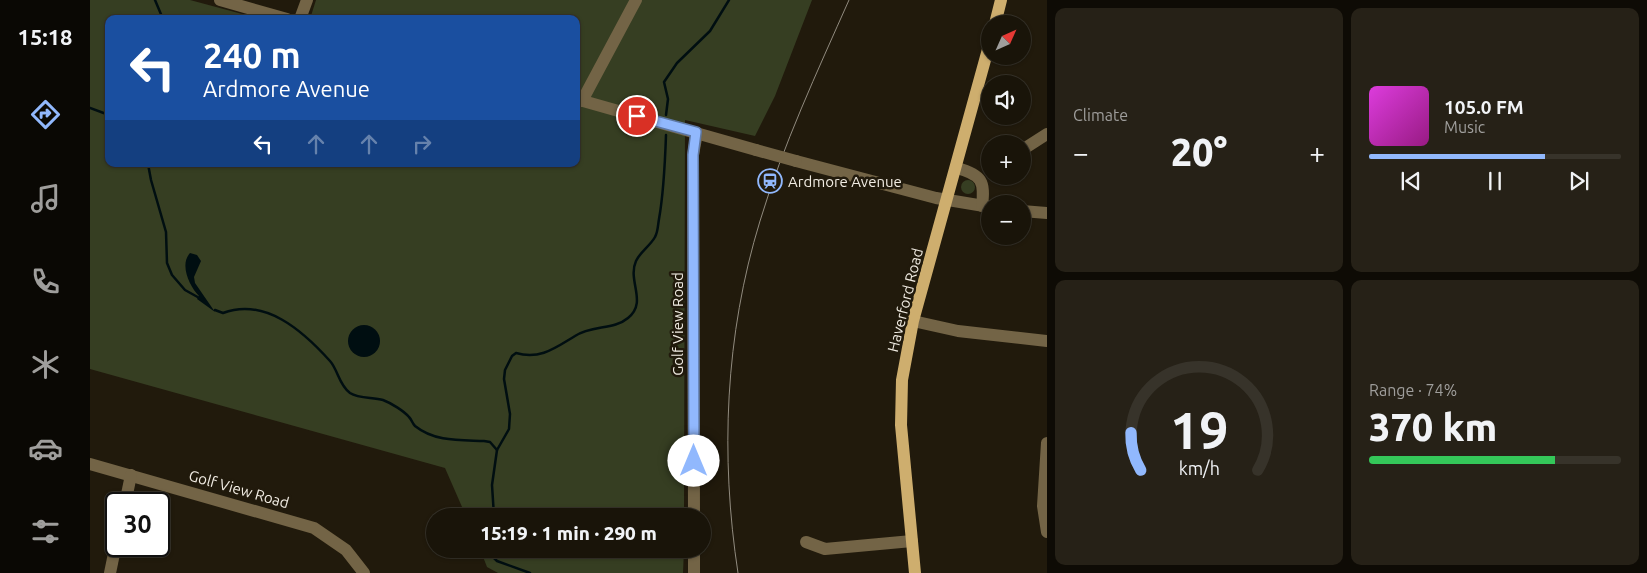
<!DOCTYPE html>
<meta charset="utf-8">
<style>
body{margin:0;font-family:Ubuntu,sans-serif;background:#262117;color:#f1f3f6;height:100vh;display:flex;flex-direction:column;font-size:19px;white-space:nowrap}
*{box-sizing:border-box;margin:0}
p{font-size:16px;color:#9f9e9c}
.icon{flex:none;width:28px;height:28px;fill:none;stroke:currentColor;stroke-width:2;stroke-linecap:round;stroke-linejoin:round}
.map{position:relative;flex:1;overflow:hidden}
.panel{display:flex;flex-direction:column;gap:8px;padding:8px;background:#0e0b05;width:600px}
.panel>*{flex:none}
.top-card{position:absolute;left:15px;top:15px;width:475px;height:152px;border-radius:10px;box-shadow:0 1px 4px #0004,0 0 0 1px #37332a;background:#1a4fa0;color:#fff;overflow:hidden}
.needle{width:32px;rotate:45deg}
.tools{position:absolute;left:891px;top:15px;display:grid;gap:10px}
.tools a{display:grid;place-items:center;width:50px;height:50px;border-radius:50%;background:#191409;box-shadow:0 1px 4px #0004,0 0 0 1px #37332a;font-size:25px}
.speed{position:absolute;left:15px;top:492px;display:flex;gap:10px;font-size:25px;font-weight:700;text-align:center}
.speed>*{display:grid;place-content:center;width:65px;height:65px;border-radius:50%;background:#191409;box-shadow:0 1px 4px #0004,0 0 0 1px #37332a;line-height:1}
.speed .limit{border:2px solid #111;border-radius:8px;background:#fff;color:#111}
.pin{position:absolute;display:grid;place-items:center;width:42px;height:42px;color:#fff;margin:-21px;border:2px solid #fff;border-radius:50%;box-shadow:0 1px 5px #0007}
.me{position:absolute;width:55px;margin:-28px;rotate:0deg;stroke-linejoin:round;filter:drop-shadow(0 0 4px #0008)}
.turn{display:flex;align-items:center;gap:18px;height:105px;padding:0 15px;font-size:22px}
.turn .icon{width:65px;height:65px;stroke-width:2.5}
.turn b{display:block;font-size:35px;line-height:42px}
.lanes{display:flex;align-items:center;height:48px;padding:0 15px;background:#0003;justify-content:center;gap:25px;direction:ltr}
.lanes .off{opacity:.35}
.big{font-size:38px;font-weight:800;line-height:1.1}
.panel .card{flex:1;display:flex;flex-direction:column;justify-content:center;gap:8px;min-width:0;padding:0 18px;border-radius:10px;background:#262117}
.panel .dial{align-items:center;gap:0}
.dial svg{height:130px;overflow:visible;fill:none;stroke:#37332a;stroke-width:7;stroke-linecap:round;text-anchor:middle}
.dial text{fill:#f1f3f6;stroke:none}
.song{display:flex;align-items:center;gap:15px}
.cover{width:60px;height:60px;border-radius:8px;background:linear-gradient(135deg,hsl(300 70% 55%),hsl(310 70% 35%))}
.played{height:5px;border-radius:2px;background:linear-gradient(90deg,#91b8fd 70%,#37332a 70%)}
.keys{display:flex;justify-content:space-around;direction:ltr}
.heat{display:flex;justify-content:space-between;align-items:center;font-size:28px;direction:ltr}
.charge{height:8px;border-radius:4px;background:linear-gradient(90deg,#34c759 74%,#37332a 0)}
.panel .tiles{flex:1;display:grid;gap:8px;grid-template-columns:repeat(2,1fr)}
.trip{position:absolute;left:336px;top:508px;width:285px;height:50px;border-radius:25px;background:#191409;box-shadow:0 1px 4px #0004,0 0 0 1px #37332a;font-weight:800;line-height:50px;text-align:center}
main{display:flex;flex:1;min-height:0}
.tabs{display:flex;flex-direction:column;width:90px;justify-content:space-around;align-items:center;background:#0a0804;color:#9f9e9c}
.tabs .icon{width:35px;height:35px}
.tabs .active{color:#91b8fd}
.tabs b{font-size:22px;color:#f1f3f6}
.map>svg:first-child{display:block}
.green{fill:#363e22}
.water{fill:#000e11}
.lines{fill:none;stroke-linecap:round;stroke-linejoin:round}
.stream{stroke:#000e11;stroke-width:2.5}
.minor{stroke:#736446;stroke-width:12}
.major{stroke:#ceae6e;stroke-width:12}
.tram{stroke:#918b7f;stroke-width:1}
.minor-bridge{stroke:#736446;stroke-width:12}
.route-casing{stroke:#5e78a4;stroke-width:12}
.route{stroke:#91b8fd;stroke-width:9}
.labels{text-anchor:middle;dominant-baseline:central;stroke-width:5;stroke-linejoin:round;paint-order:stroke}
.poi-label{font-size:15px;fill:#f1ece3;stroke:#211a0c;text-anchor:start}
.street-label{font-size:15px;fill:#f1ece3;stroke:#211a0c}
</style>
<main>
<nav class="tabs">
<b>15:18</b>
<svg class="icon active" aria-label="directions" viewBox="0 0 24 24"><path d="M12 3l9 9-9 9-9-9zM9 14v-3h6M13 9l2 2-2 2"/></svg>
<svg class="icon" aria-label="music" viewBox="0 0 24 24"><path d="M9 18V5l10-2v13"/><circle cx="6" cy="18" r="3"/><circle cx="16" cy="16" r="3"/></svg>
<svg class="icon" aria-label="phone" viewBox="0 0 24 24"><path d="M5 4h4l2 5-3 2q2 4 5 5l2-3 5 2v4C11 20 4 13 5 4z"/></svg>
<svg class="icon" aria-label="climate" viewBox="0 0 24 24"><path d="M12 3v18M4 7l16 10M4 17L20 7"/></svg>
<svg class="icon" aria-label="car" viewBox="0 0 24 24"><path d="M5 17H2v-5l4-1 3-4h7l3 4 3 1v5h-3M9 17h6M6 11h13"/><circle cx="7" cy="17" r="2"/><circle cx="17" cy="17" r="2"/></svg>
<svg class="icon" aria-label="filters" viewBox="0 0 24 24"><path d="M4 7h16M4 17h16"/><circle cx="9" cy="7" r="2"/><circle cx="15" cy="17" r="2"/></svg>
</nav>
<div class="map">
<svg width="957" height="573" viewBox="0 0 957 573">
<rect width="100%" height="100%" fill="#211a0c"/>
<g class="green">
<polygon points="0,0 100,0 171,19 19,19 19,164 486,164 486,19 220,19 226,0 722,0 685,96 665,136 595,120 594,516 376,516 355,468 0,369"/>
<circle cx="878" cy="187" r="7"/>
<polygon points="390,549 594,549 593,573 408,573 397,567"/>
</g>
<g class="water">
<path d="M 100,253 L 107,255 L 111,261 L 104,277 L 105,283 L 125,312 L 107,299 L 109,296 C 100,287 89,265 100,253 Z"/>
<circle cx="274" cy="341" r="16"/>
</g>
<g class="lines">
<g class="stream">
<polyline points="65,0 73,19"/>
<polyline points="0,108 19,115"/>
<polyline points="576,115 578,99 574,82 587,63 620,31 639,0"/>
<polyline points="58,164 61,180 76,232 77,263 82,275 95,290 113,300"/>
<path d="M 125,310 L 133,313 C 175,297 213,331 240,361 C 248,370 249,385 260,393 C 269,399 283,397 293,400 C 301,403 314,411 319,417 C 322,420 322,423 325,426 C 345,442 370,440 394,441 L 400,442 L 407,450"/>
<path d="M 404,516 L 402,485 L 407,450 L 419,429 L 420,414 L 414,379 L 415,370 L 422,356 L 426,353 C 450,360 465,348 485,336 C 502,325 524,330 538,318 C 558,302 537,281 546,261 C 550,252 560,246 565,237 C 568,232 568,224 569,219 C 574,191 575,164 576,135"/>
<polyline points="395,549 407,561 440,573"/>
</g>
<g class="minor">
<polyline points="130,0 197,19"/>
<polyline points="210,19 217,0"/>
<polyline points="486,99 666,150"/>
<polyline points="492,101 546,0"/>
<polyline points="932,150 957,134"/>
<polyline points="706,161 846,198 900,207"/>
<path d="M 867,168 C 892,175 895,181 892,206"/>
<polyline points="932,211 957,213"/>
<polyline points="823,321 868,331 957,341"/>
<polyline points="957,443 953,506 957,532"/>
<polyline points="0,464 224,528 256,550 274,573"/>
<polyline points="35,504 41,475"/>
<polyline points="604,516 603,155 607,133"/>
<polyline points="716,542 735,549 822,541"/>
<polyline points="604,549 604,573"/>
<polyline points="20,573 26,544"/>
</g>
<g class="major">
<polyline points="905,24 911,0"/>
<polyline points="825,573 811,425 812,380 823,321 900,42"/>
</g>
<path class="tram" d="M 648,573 C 630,456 635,335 670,221 C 693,145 727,72 759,0"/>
<polyline class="minor-bridge" points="666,150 706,161"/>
</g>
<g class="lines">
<g class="route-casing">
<polyline id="route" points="547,116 606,132 603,155 604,461"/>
</g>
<use href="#route" class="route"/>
</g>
<defs>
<g id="station-ring" transform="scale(1.25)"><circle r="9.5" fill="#211a0c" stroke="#91b8fd" stroke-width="1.5"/><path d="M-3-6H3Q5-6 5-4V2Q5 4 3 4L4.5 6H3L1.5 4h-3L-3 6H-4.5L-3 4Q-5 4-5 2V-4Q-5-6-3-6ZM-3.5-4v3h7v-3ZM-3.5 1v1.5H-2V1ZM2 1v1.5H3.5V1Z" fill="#91b8fd"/></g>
</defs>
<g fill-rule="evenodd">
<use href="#station-ring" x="680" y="181"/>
</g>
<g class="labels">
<g class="poi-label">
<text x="698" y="181">Ardmore Avenue</text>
</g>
<g class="street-label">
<text transform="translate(815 300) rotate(-76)">Haverford Road</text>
<text transform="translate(587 324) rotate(-90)">Golf View Road</text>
<text transform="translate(149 489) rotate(16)">Golf View Road</text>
</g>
</g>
</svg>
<div class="tools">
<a><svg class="needle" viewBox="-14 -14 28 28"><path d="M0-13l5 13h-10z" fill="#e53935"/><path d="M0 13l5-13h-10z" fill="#9f9e9c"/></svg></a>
<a><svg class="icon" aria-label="sound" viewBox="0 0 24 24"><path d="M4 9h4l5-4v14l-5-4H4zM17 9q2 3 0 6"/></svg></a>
<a>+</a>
<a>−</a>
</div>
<div class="speed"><div class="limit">30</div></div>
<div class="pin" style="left:547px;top:116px;background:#d93025"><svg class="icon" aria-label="arrive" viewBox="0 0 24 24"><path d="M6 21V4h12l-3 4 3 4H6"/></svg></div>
<svg class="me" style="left:604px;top:461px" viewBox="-20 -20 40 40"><circle r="19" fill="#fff"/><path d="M0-13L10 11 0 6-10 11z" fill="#91b8fd"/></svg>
<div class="trip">15:19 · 1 min · 290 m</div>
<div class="top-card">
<div class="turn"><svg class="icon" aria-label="left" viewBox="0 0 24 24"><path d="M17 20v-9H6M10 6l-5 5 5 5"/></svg><div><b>240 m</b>Ardmore Avenue</div></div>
<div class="lanes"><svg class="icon" aria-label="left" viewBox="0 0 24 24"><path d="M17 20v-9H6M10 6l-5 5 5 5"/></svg><svg class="icon off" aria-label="ahead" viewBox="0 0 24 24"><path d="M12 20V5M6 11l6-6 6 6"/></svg><svg class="icon off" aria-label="ahead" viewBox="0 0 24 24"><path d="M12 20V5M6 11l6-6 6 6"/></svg><svg class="icon off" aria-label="right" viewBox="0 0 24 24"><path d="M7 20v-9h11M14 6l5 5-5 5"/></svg></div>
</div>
</div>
<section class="panel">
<div class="tiles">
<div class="card"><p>Climate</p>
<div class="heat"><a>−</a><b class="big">20°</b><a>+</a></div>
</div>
<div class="card">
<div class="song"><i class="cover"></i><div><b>105.0 FM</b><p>Music</p></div></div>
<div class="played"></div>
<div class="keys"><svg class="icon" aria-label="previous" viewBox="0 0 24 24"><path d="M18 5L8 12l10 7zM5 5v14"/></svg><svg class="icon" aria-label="pause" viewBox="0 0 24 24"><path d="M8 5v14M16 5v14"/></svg><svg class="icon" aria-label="next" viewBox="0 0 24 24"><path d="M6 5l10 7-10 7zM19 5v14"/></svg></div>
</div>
<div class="card dial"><svg viewBox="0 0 100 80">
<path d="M14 69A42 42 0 1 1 86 69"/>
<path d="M14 69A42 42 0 0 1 8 46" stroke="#91b8fd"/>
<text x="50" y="56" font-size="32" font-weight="700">19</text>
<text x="50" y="72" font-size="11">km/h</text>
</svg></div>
<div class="card"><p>Range · 74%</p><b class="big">370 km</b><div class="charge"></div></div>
</div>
</section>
</main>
